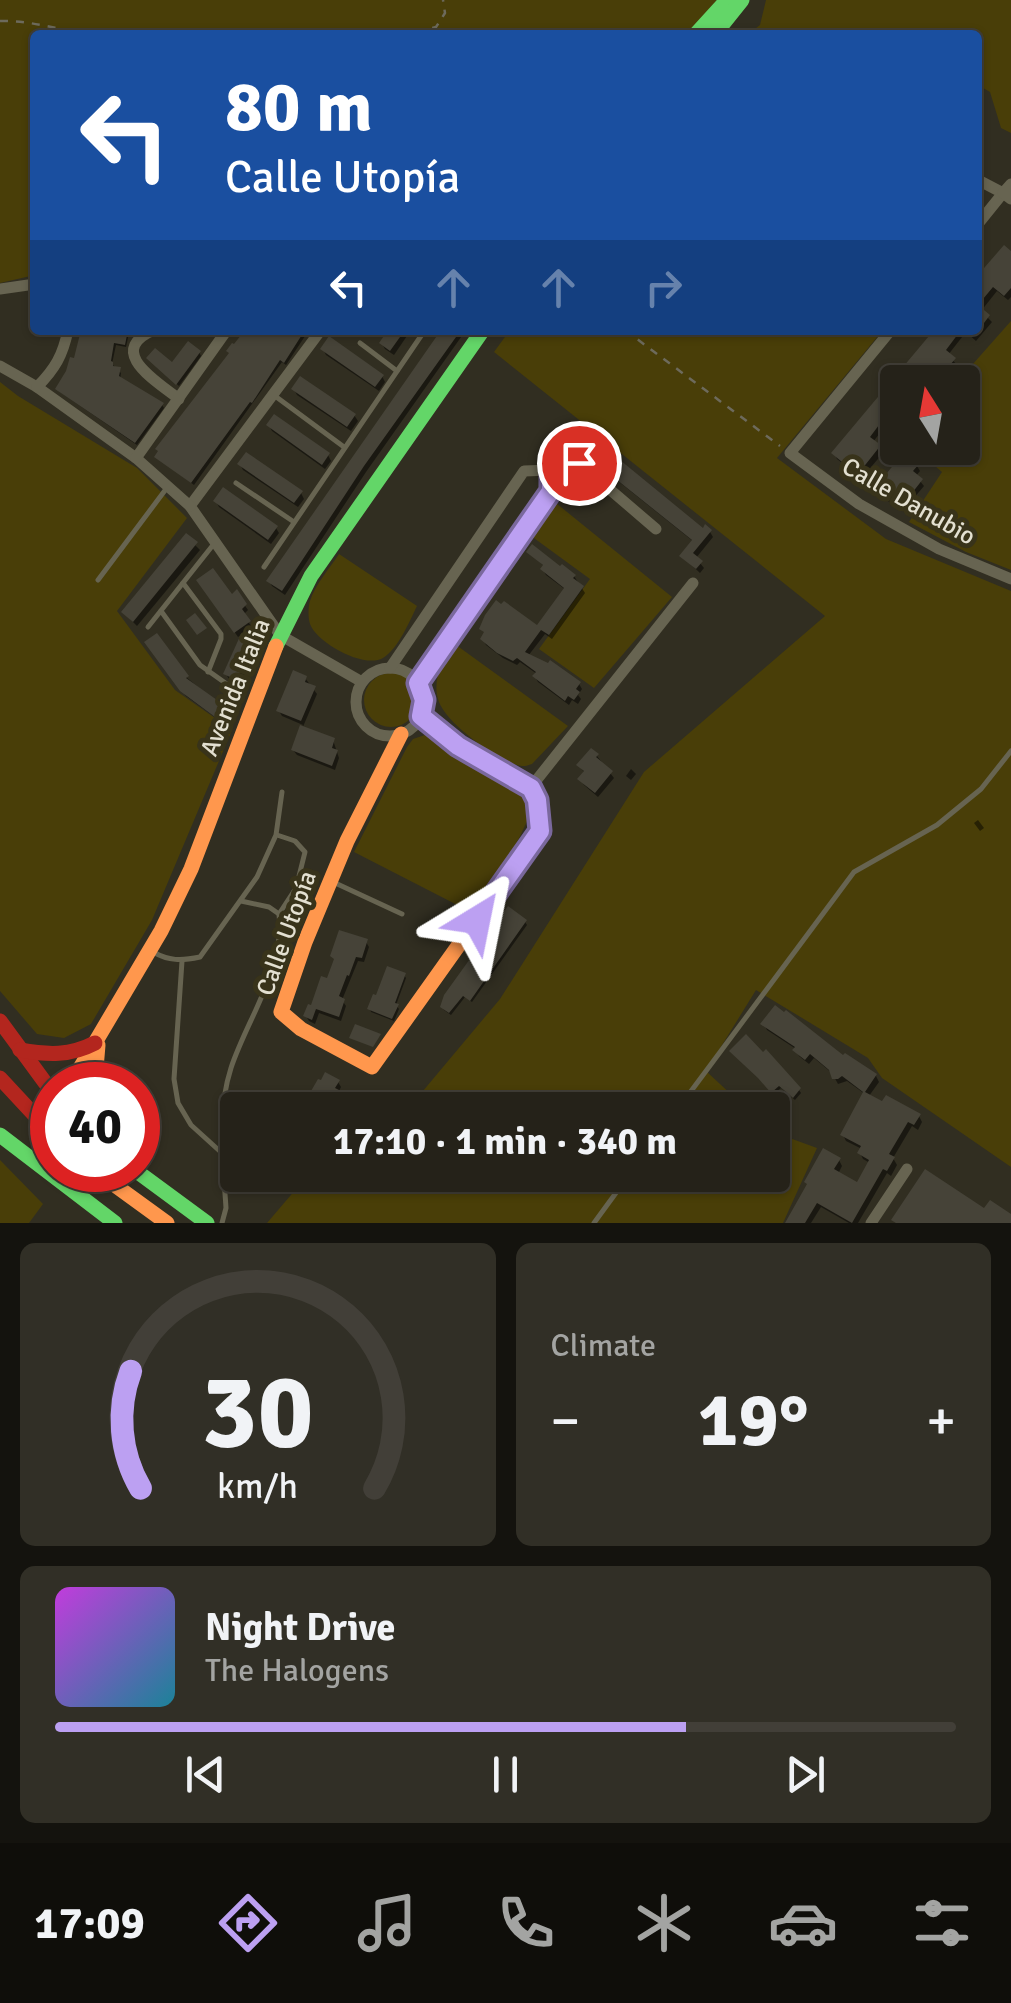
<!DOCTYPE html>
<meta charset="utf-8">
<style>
body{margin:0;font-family:Signika,sans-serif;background:#312f26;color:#f1f3f6;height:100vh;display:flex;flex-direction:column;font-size:38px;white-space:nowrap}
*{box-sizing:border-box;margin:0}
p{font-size:32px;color:#a3a4a2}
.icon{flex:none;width:55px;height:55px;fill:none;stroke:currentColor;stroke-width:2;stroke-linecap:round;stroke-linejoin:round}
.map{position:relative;height:1223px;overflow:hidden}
.drawer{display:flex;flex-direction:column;gap:20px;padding:20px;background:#14130e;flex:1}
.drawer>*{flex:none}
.top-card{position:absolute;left:30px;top:30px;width:952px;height:305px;border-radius:10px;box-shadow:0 2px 8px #0004,0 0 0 2px #423f38;background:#1a4fa0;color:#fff;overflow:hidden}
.needle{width:65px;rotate:349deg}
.tools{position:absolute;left:880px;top:365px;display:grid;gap:20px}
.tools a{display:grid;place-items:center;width:100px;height:100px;border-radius:10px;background:#252219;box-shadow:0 2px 8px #0004,0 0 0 2px #423f38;font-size:50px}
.speed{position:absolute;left:30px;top:1062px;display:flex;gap:20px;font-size:50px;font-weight:700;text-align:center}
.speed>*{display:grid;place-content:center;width:130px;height:130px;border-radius:50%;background:#252219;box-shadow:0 2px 8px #0004,0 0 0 2px #423f38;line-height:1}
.speed .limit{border:15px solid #d22;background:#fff;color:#111}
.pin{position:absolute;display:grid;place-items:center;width:85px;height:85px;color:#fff;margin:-42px;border:5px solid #fff;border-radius:50%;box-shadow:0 2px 10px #0007}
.me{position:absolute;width:110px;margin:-55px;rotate:35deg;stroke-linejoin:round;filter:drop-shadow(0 0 8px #0008)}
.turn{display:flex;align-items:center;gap:35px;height:210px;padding:0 30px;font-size:45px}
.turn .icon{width:130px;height:130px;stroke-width:2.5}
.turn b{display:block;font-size:70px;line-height:85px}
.lanes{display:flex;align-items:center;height:95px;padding:0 30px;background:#0003;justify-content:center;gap:50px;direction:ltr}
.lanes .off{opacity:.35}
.big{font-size:75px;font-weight:700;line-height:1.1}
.drawer .widget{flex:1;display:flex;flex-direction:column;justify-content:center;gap:15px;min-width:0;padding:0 35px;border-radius:15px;background:#312f26}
.drawer .dial{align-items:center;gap:0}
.dial svg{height:260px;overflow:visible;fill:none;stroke:#423f38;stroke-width:7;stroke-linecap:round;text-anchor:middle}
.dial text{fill:#f1f3f6;stroke:none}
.song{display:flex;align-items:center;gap:30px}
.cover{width:120px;height:120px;border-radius:15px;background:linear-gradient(135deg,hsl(290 70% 55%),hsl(190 70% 35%))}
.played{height:10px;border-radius:5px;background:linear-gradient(90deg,#bca0f2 70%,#423f38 70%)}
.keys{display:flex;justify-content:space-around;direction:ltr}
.heat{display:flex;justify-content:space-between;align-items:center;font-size:55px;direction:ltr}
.drawer .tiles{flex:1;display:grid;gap:20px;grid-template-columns:1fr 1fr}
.widget:last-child{grid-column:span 2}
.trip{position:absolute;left:220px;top:1092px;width:570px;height:100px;border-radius:10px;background:#252219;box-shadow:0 2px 8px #0004,0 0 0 2px #423f38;font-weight:700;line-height:100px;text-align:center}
.menu{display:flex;height:160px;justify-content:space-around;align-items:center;background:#0f0e0a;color:#a3a4a2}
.menu .icon{width:70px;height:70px}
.menu .current{color:#bca0f2}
.menu b{font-size:45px;color:#f1f3f6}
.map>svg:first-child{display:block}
.green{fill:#493e08}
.shadow{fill:#0007}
.building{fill:#464338}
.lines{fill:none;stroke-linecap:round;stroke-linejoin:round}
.path{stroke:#6d6a5c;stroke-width:2.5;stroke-dasharray:8 8;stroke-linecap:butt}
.lane{stroke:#676451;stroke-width:5}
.street{stroke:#676451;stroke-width:11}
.fast{stroke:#63d668;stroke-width:15}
.slow{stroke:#ff974d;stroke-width:15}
.jam{stroke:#b3261e;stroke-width:15}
.route-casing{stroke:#7a689d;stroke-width:25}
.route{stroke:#bca0f2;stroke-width:18}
.labels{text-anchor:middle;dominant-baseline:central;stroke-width:10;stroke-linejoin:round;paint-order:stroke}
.street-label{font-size:25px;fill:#e3e0d1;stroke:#38331a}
</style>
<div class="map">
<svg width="1011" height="1223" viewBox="0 0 1011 1223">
<rect width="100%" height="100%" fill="#312e21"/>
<g class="green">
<polygon points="0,0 717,0 688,35 35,35 35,275 0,283"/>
<polygon points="766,0 1011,0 1011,133 1001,128 990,92 978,85 978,35 747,35 760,25"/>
<polygon points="1011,321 1011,570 966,552 909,522 942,472 914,448 962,448 962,382 957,382"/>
<polygon points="510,330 883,330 777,458 886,539 1011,591 1011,1167 882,1078 868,1058 756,990 706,1071 748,1110 407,1110 500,999 644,772 825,616 494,352"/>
<polygon points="0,382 18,396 137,468 187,518 117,611 175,690 232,730 152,920 91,1024 64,1038 37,1034 0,991"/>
<polygon points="551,499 672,597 594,688 539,649 590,579 527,533"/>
<path d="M 339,554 L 417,606 C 409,622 399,648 383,658 C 364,669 317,643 310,624 C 308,618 308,607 310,601 C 315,585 329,569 339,554 Z"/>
<path d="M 452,642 L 568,726 L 532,764 C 526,766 524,767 517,765 C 495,758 447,724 439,702 C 431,681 443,660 452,642 Z"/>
<circle cx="391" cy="700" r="27"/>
<path d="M 428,734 L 526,798 L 531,811 C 518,847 493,883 467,910 L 354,852 L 407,747 L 413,739 Z"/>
<polygon points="773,1132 817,1148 783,1223 267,1223 308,1175 772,1175"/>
<polygon points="0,1160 43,1204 29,1223 0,1223"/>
</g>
<g class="shadow">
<polygon points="1004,248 1011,254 1011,297 1008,300 997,291 981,311 992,322 976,341 966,332 948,355 957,365 943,382 939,382 931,376 926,382 898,382 898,428 889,421 873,442 883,453 866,473 855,465 851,470 837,459 834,453 938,330 978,330 978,279"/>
<polygon points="82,330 127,330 129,333 126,347 116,345 112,364 121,373 120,380 162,405 164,408 137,445 60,392 76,361"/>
<polygon points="247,330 309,330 286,365 282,362 194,485 157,457"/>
<polygon points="391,330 411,330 394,355 385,349 382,344"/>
<polygon points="443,330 466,330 366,472 285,595 272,586 269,581"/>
<polygon points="323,349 382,376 385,382 379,391 326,355"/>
<polygon points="199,352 201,356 179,386 150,360 172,365"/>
<polygon points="294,389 354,415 358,421 351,431 297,395"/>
<polygon points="269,425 328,455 331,461 325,469 272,431"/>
<polygon points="590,456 703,531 710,532 713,537 696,558 704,568 700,573 682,556 694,542 593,461"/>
<polygon points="240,464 301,493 304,499 298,507 243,470"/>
<polygon points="917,466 920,471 916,476 924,486 908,505 898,497 892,504 880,495 877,489"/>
<polygon points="216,501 276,528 279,533 271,544 219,507"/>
<polygon points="186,536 200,550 137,626 124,613"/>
<polygon points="529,552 574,576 585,593 552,639 545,634 528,656 579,684 582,689 578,695 581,699 578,704 572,700 569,705 538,682 535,677 537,674 520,662 517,665 503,658 486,645 483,639 537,629 566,590 546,575 543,570 545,567"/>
<polygon points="199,580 232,598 236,593 248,610 243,615 252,627 238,637"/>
<polygon points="253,642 257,647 240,684 229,679 226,674"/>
<polygon points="150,647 222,707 225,712 219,720 186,696"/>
<polygon points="305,678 317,694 302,729 333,740 339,758 335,770 297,755 293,750 303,725 282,716 279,711"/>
<polygon points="597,756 614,778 598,797 584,785 580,779 585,773 579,766"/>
<polygon points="631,769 636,774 631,780 626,776"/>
<polygon points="978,820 984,828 980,831 974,823"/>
<polygon points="525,922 527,925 472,1002 465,997 451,1015 444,1010 442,1007"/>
<polygon points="366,942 369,947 364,962 358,961 342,1000 346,1006 341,1021 319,1013 315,1024 309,1021 306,1016 328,981"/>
<polygon points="404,975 406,978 396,1005 399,1009 394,1021 371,1012 370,1009"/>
<polygon points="764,1024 844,1059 876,1076 879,1082 869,1096 919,1116 922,1122 918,1130 912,1126 893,1158 897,1165 891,1176 887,1173 858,1223 849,1223 821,1207 811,1223 788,1223 809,1186 839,1160 842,1166 838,1174 858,1185 870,1163 863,1159 860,1153 862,1149 846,1141 843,1135 865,1094 847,1081 838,1084 832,1073 814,1058 809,1064 799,1056 796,1049 767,1030"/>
<polygon points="762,1080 799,1090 801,1093 795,1100 781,1088 774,1094"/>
<polygon points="338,1082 341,1087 338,1093 340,1097 333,1110 306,1110"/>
</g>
<g class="building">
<polygon points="1004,245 1011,251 1011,288 1004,296 993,287 978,305 990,315 978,331 978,275"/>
<polygon points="81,330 128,330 125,345 114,343 111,361 113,362 113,366 121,367 119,376 164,403 135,443 55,389 66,371 70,357 74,358"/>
<polygon points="245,330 305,330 284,363 280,360 252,403 250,402 191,483 154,457 158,451 155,449 229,353 226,351 232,343 234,344"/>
<polygon points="388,330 405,330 390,351 379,343"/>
<polygon points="441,330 461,330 364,466 282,591 266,581"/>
<polygon points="934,330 961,330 946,350 956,358 937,380 927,372 918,382 898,382 898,428 885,417 870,437 881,445 862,469 851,461 847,466 831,453"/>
<polygon points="329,336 384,375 375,387 320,349"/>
<polygon points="188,341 201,351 176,385 146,358 155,348 172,362"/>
<polygon points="300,376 356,414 347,427 291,389"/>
<polygon points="274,414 330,453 322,465 266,425"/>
<polygon points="598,442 703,528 705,524 712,530 693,553 703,561 696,569 679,556 692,540 587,456"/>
<polygon points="246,452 303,491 294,503 237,464"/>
<polygon points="904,452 919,464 913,471 923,479 905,502 894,493 888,500 874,489"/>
<polygon points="223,487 278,526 268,540 213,501"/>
<polygon points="186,533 198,542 133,622 121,612"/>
<polygon points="532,544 560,566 562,564 576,575 573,578 584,586 549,635 541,630 525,652 548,663 550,660 581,682 576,689 580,692 574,700 568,696 565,701 532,676 536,672 517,658 513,661 497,653 480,639 484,632 479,629 485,615 496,600 501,604 504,601 537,625 564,588 540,569 543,565 526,552"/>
<polygon points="213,568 232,594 237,589 247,604 242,609 251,621 234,633 196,580"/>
<polygon points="195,613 207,628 197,635 186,620"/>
<polygon points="157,633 189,676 186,678 224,705 215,717 180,691 144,642"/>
<polygon points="241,634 255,640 237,680 223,674"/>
<polygon points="293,670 307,676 305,682 316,686 301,721 276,711"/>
<polygon points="300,725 335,738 332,748 338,750 332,766 291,750"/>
<polygon points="591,748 599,754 596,757 613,771 595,793 577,779 584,771 576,765"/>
<polygon points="508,906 527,920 470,1001 463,996 449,1013 440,1007 444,995"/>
<polygon points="339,930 368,939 362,958 356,957 349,976 347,975 339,996 345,999 339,1017 316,1009 312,1020 303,1016 308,1004 311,1005 321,976 327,978 334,959 330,956"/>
<polygon points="387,966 406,973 395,1003 399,1004 392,1019 367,1009 373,994 376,995"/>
<polygon points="775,1005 784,1012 786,1010 843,1055 845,1053 877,1074 865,1092 882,1101 886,1095 921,1114 914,1125 908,1122 889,1154 895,1157 887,1171 883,1169 852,1223 817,1203 805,1223 785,1223 807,1184 804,1182 823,1148 841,1158 834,1169 857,1182 869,1160 857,1153 861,1146 840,1135 863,1092 842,1076 838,1079 832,1079 829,1070 810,1054 805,1060 792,1050 795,1047 760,1024"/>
<polygon points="355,1024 381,1034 373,1047 349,1038"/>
<polygon points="746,1034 763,1052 766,1049 801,1088 793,1098 779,1086 771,1093 758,1078 729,1051"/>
<polygon points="325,1072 340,1080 335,1088 339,1090 327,1110 300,1110 318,1079 321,1080"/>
<polygon points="925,1169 984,1208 990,1200 1011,1214 1011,1223 896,1223 891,1220"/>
</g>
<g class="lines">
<g class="path">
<path d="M 0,21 C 31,20 63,31 94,35"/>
<polyline points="255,35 260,35"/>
<polyline points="401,35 436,27 445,13 443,0"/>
<polyline points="625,330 780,446"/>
</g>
<g class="lane">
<polyline points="360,343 397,371"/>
<polyline points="275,396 344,447"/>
<polyline points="236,483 294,522"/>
<polyline points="264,567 425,330"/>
<polyline points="98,580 166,489"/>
<polyline points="183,583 221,634 221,639 208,672"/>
<polyline points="161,611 200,665 231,687"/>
<polyline points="148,627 213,545"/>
<polyline points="277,835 295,841 305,852 296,888 279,914"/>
<polyline points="333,882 402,914"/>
<path d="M 153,952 C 169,961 181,961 200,957 L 257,877 L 276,835 L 282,792"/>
<polyline points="182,961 174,1079 178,1103 191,1125 223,1154"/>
<polyline points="677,1110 854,872 937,825 981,789 1011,751"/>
<path d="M 222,1223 L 226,1208 C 223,1160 216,1115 231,1068 C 247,1019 285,969 279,914 L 269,907 L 241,901"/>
<polyline points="594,1223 629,1175"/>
</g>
<g class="street">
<polyline points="978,180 1003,193 978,224"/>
<polyline points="1011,184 1003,193 1011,199"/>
<polyline points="0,289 35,284"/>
<path d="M 154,330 C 105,351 156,381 179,399"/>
<polyline points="321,330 190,506 280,635 362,682"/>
<polyline points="891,330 790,453 859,504 939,549 1011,579"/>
<polyline points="0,366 37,387 136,458 190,506"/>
<path d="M 37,387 C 55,369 63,355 68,330"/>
<polyline points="136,458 227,330"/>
<circle cx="390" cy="702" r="34"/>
<polyline points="390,668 524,471 551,470 572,461 579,463 656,529"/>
<polyline points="419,683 551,491 551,470"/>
<polyline points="531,787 693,583"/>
<polyline points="871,1223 907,1169"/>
</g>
<g class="fast">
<polyline points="695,35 727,0"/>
<polyline points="714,35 742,0"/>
<polyline points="276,646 311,576 483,330"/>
<polyline points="0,1135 115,1223"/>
<polyline points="135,1170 207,1223"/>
</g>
<g class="slow">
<polyline points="401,734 347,841 305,942 281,1012 301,1029 372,1067 540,831 537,800 531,787 458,746 421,716"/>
<polyline points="98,1045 96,1069 98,1085"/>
<polyline points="70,1085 161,931 191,869 276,646"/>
<polyline points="94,1170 167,1223"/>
</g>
<g class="jam">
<polyline points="0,1021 52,1092"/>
<path d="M 20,1050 C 48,1055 70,1056 95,1043"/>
<polyline points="0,1078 52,1134"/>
</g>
</g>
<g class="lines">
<g class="route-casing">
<path id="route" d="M 477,920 L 540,831 L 537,800 L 531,788 L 458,746 L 421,716 L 424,700 L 418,683 L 551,491 L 551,470 C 561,464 568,460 579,463"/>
</g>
<use href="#route" class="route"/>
</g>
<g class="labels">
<g class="street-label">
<text transform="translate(909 501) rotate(30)">Calle Danubio</text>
<text transform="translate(235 687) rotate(-68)">Avenida Italia</text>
<text transform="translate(286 933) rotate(-70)">Calle Utopía</text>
</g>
</g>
</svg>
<div class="tools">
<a><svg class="needle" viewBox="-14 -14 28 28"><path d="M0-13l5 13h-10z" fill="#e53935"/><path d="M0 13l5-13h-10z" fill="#a3a4a2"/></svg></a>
</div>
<div class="speed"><div class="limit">40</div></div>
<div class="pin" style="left:579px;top:463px;background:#d93025"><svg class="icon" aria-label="arrive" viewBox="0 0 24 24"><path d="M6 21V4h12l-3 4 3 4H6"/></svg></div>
<svg class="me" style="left:477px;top:920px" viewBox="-20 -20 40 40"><path d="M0-17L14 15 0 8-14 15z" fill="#bca0f2" stroke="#fff" stroke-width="4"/></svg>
<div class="trip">17:10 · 1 min · 340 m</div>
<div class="top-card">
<div class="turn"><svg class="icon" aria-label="left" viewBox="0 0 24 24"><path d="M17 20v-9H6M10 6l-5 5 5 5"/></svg><div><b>80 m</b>Calle Utopía</div></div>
<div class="lanes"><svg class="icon" aria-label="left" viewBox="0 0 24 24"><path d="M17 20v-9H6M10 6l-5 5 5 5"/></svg><svg class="icon off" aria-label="ahead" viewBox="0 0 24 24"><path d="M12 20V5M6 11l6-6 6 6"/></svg><svg class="icon off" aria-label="ahead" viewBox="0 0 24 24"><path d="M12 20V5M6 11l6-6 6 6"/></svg><svg class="icon off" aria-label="right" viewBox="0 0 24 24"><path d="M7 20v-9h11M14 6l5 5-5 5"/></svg></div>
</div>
</div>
<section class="drawer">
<div class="tiles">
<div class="widget dial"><svg viewBox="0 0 100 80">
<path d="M14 69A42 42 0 1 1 86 69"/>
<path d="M14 69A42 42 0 0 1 11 33" stroke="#bca0f2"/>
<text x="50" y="56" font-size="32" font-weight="700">30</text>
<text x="50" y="72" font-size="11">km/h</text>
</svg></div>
<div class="widget"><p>Climate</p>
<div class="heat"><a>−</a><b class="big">19°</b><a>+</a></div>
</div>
<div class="widget">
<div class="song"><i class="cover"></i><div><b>Night Drive</b><p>The Halogens</p></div></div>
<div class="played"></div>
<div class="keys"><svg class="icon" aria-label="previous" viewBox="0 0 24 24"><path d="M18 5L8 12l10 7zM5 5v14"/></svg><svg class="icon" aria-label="pause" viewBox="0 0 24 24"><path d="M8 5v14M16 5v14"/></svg><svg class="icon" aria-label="next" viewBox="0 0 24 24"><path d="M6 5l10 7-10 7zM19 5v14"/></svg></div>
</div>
</div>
</section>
<nav class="menu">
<b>17:09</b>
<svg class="icon current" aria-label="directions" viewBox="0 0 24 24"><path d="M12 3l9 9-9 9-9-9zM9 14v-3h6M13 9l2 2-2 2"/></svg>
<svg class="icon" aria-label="music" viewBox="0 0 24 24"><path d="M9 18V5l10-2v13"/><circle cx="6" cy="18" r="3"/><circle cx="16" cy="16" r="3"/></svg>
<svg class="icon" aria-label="phone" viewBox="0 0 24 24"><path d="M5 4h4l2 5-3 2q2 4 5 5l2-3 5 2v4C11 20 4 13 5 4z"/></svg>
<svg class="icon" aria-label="climate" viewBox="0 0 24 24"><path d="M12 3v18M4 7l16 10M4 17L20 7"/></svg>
<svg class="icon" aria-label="car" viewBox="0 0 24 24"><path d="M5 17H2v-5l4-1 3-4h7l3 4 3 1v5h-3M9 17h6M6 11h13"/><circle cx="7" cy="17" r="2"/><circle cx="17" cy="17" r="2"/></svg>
<svg class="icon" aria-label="filters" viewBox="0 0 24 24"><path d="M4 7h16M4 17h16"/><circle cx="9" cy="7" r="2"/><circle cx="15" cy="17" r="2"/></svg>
</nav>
